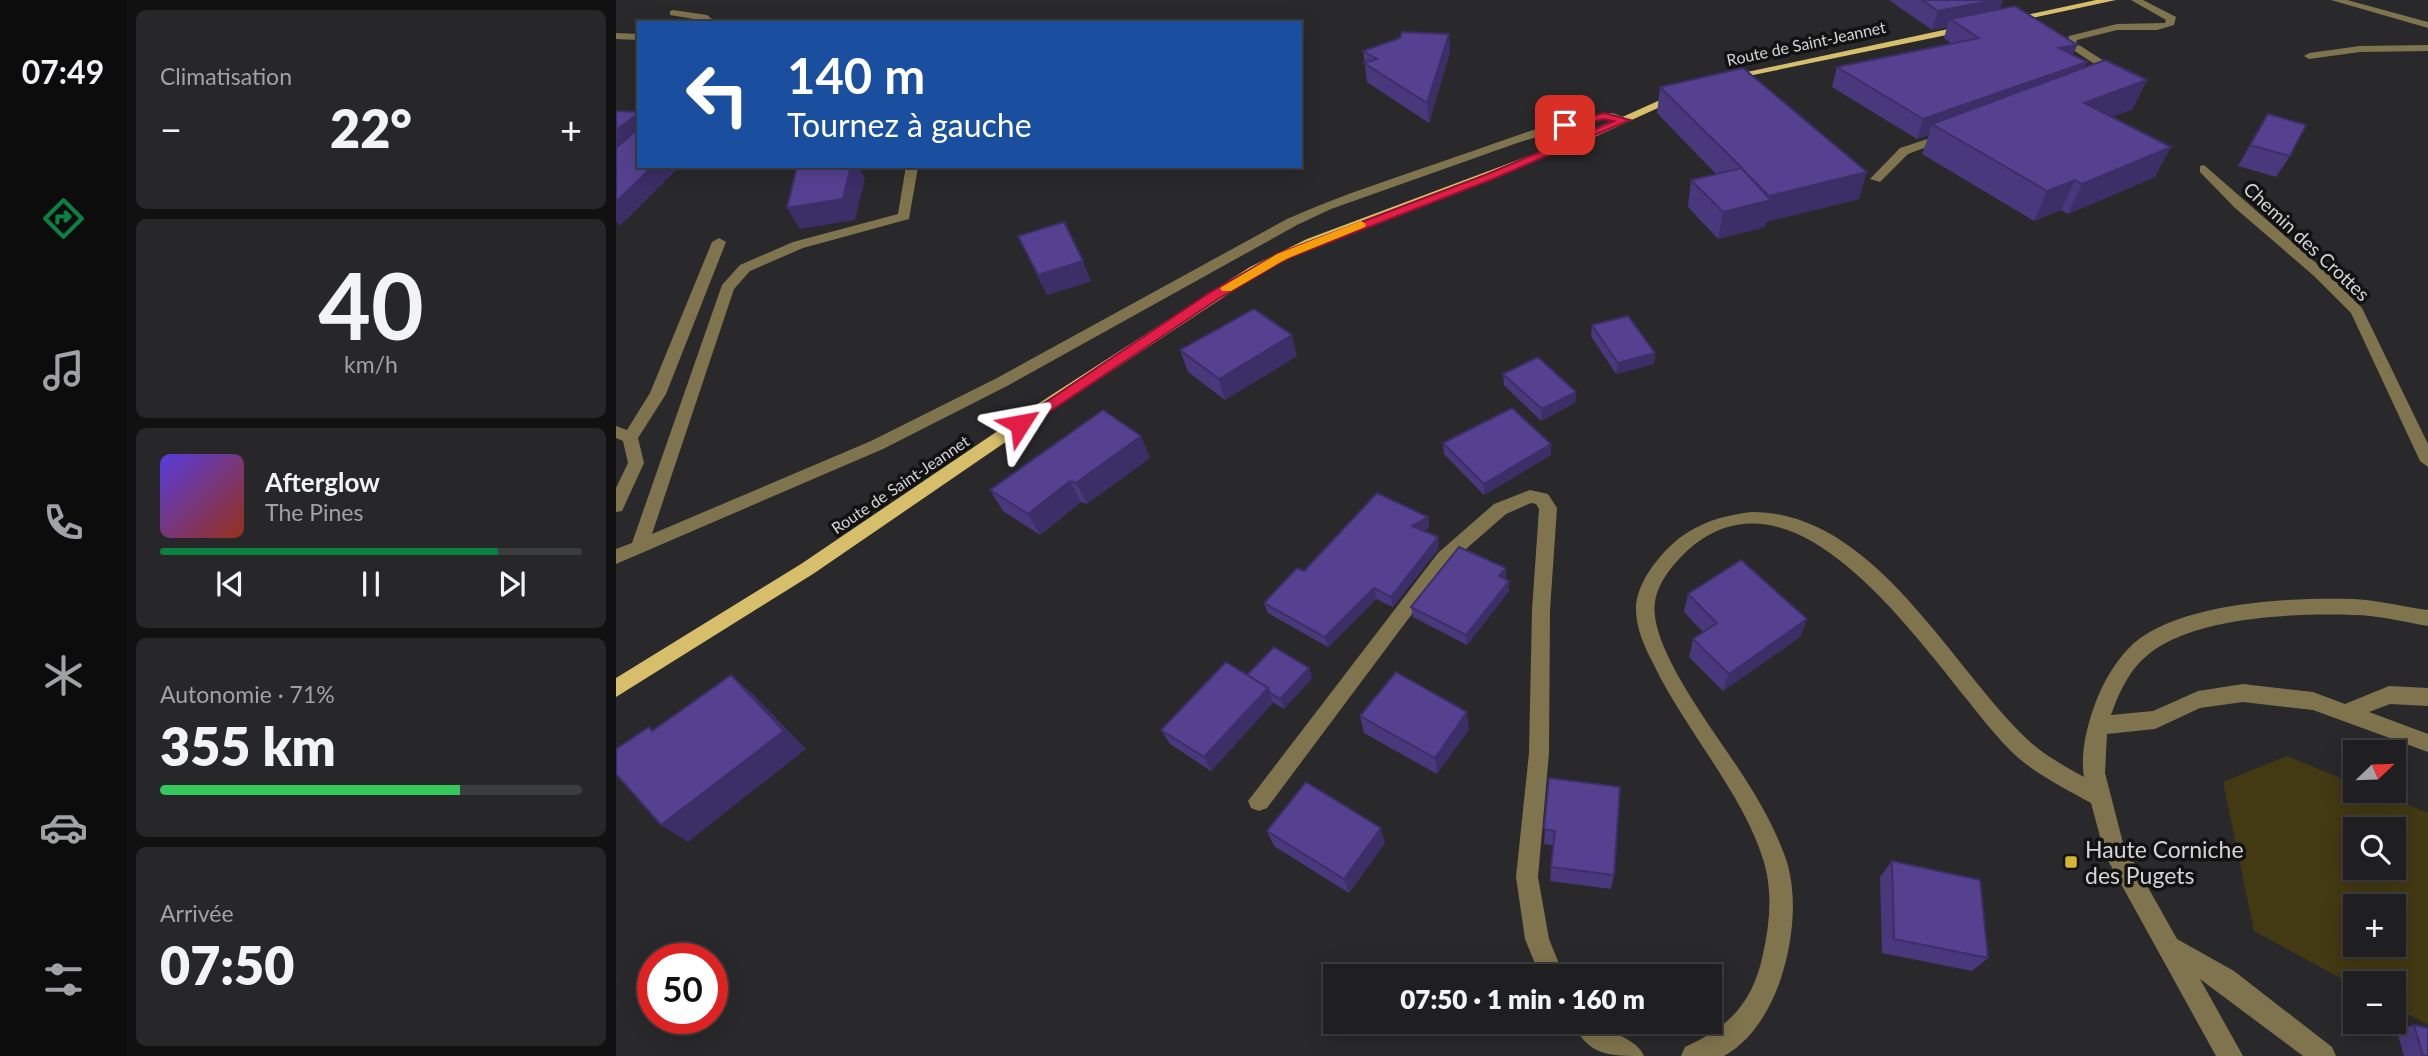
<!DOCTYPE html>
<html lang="fr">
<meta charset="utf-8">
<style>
body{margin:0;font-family:Lato,sans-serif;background:#27272a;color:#f1f3f6;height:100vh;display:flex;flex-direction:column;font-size:26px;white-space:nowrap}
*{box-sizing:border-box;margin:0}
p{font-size:23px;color:#a1a2a5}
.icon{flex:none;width:38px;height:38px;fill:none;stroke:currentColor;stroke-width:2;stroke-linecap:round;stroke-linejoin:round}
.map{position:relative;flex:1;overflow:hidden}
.side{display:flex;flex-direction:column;gap:10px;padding:10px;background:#111112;width:490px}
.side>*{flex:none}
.hud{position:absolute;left:21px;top:21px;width:665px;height:147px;border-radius:0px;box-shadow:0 4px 18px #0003,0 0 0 2px #3c3d3f;background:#1a4fa0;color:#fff;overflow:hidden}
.needle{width:46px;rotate:67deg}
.fabs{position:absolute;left:1727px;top:740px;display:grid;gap:14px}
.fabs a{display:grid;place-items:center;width:63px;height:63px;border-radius:0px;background:#1f1f21;box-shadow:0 4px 18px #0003,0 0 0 2px #3c3d3f;font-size:35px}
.speed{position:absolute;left:21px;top:943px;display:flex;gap:14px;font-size:35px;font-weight:700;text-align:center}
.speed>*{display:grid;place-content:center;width:91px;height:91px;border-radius:50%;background:#1f1f21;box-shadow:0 4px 18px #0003,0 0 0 2px #3c3d3f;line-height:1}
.speed .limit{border:10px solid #d22;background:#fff;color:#111}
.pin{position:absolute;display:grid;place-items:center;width:60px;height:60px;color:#fff;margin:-30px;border-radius:14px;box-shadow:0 4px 10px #0006}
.me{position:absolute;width:77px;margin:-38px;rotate:56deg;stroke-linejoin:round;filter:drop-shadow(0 0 5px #0008)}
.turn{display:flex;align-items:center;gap:24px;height:147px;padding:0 35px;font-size:32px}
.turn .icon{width:91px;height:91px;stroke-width:2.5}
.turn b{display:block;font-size:49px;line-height:60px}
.big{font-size:52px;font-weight:800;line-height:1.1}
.side .widget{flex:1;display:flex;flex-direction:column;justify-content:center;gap:10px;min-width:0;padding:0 24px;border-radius:10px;background:#27272a}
.side .dial{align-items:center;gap:0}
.dial b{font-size:91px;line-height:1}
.song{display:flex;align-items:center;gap:21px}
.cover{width:84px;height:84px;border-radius:10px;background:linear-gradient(135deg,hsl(250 70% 55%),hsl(10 70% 35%))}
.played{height:7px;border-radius:4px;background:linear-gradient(90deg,#0b8043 80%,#3c3d3f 80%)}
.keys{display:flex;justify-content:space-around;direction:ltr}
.heat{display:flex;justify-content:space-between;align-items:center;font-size:38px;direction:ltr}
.charge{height:10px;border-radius:5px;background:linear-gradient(90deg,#34c759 71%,#3c3d3f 0)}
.trip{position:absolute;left:707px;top:964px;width:399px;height:70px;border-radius:0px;background:#1f1f21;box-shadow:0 4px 18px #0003,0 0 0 2px #3c3d3f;font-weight:800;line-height:70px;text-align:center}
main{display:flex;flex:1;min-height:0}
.tabs{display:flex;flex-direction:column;width:126px;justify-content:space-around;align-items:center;background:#0c0c0d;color:#a1a2a5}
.tabs .icon{width:49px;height:49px}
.tabs .on{color:#0b8043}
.tabs b{font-size:32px;color:#f1f3f6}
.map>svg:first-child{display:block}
.green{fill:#433912;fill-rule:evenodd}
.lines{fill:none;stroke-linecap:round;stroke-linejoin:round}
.minor{fill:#7f744d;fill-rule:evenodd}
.major{fill:#d6be6a;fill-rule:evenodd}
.wall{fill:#4a387d}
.shaded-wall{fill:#3c2e66}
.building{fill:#564191;stroke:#3c2e66;stroke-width:2}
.route{fill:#e11d48;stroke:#92132f;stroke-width:2}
.slow{fill:#f59e0b}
.poi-dot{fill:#d5b534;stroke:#121213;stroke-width:2.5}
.labels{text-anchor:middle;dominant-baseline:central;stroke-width:7;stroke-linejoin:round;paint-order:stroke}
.far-street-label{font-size:16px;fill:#d4d4d6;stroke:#121213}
.street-label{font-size:19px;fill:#d4d4d6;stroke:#121213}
.near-poi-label{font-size:23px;fill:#d4d4d6;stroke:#121213;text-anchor:start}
</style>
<main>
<nav class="tabs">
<b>07:49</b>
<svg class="icon on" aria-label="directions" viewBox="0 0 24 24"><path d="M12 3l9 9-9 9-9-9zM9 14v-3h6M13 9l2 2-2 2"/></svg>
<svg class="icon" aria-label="music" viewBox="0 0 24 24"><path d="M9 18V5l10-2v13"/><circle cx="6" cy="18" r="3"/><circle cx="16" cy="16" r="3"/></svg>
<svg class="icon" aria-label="phone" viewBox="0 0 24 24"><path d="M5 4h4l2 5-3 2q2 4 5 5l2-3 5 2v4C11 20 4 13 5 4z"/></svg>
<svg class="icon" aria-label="climate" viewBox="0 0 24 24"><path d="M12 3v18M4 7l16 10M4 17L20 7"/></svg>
<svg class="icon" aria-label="car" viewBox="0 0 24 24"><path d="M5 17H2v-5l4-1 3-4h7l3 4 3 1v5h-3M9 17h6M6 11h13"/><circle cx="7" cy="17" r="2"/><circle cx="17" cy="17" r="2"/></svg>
<svg class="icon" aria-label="filters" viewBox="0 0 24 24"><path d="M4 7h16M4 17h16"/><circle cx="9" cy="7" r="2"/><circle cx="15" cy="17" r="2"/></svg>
</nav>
<section class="side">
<div class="widget"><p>Climatisation</p>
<div class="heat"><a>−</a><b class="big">22°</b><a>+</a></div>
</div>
<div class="widget dial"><b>40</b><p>km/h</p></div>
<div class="widget">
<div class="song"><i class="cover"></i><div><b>Afterglow</b><p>The Pines</p></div></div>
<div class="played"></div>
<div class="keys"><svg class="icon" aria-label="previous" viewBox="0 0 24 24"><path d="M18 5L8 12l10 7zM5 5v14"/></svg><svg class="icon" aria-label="pause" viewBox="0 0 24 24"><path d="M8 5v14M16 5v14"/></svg><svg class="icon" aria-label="next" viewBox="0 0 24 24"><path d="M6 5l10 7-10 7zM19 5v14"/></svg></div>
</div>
<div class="widget"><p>Autonomie · 71%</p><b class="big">355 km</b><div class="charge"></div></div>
<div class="widget"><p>Arrivée</p><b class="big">07:50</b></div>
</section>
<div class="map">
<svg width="1812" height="1056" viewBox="0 0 1812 1056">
<rect width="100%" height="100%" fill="#29292c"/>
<path class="green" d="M 1671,756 L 1739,784 L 1740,791 L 1757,791 L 1812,813 L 1812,1025 L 1778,1007 L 1778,984 L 1740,984 L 1739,986 L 1638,931 L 1607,782 ZM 1740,830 L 1778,830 L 1778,868 L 1740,868 ZM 1740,906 L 1778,906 L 1778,945 L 1740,945 Z"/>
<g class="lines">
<g class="minor">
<polygon points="1515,0 1527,0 1560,17 1558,25 1541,30 1501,30 1461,40 1460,43 1505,72 1505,76 1497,76 1451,46 1453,36 1501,24 1549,23 1550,20"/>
<polygon points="1715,0 1731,0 1812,22 1812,28"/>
<polygon points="57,10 91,15 101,23 54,15 54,11"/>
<polygon points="0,33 23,34 23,40 0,39"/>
<polygon points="1812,45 1812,51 1744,52 1693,59 1688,56 1693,53 1744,46"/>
<path d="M 997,113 L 1015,120 L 1009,123 L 996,119 L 982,120 L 904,142 L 715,209 L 681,225 L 391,386 L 267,449 L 0,564 L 0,549 L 16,543 L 106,285 L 124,265 L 177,242 L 282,214 L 290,166 L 302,167 L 293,219 L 187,248 L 134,271 L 118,289 L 36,534 L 255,441 L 381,378 L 671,219 C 727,194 785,176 842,156 C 890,140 947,116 997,113 Z"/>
<polygon points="1333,132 1339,135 1337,137 1292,154 1264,182 1254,179 1284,148"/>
<polygon points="1588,165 1708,270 1746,308 1812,444 1812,467 1804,461 1735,313 1698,276 1619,208 1584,172 1584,166"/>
<polygon points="103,238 110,242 50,394 22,438 28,463 6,511 0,512 0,488 12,463 7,441 0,438 0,426 11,430 34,393 96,242"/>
<polygon points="914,490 932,494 941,508 934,610 933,753 922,877 933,939 948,976 924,976 909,939 900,877 913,753 916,610 923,509 920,504 915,503 890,514 834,563 651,808 643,811 635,808 632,801 822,553 878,504"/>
<path d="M 1136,512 C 1258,512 1333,665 1411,739 C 1428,755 1448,766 1468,777 C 1464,754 1471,726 1479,704 C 1487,683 1497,665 1512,649 C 1555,602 1677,597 1738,599 C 1762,600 1788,607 1812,610 L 1812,626 C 1788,622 1762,615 1737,615 C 1679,613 1570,616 1526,660 C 1511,675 1502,695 1495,715 L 1537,711 L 1582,691 L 1627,684 L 1697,692 L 1729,704 L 1773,686 L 1812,688 L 1812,706 L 1774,704 L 1753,712 L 1812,734 L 1812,752 L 1697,710 L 1627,702 L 1584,708 L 1539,729 L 1491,734 L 1489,773 L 1507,843 L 1561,939 L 1618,971 L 1716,1047 L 1720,1056 L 1687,1056 L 1584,979 L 1627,1056 L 1600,1056 L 1489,855 L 1475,803 C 1448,788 1419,774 1397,753 C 1328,686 1198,454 1079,544 C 1062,558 1042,580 1039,602 C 1032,647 1100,733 1124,771 C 1142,798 1159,828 1170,859 C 1182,896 1177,941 1165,978 C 1155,1008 1137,1040 1108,1056 L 1065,1056 L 1069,1047 C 1113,1027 1137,1003 1147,954 C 1154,923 1157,890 1147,859 C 1127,794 1068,728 1038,665 C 1029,648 1020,629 1020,609 C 1020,590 1032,571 1044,557 C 1068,528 1099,516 1136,512 Z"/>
<path d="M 957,1022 L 986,1022 C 998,1036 1021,1039 1028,1056 C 994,1056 971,1056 957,1022 Z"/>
</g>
<g class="major">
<polygon points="1480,0 1500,0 1392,23 1387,20"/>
<polygon points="1351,25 1356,28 1355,30 1108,81 1103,78"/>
<polygon points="1062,92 1068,95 1066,97 963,144 701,245 644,273 432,413 197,574 0,697 0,678 185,564 420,405 634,267 691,239 955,140"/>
</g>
</g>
<g class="wall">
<polygon points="1273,0 1387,0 1384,9 1461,45 1457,55 1471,62 1468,68 1517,109 1495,117 1539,177 1452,214 1445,210 1418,221 1306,154 1313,135 1301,139 1216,87 1221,67 1336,44 1328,38 1331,27 1316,30"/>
<polygon points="833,34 834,52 813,123 751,82 747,51"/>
<polygon points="1044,87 1243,199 1150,222 1149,227 1102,239 1072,207 1075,180 1100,174 1041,113"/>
<polygon points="1652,114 1674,156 1660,177 1622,166"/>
<polygon points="402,236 475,281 431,295"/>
<polygon points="976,325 1039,353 1038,364 1000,374 975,336"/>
<polygon points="564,350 681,356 609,400 572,372"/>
<polygon points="887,374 960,392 959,403 925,421 888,385"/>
<polygon points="827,443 935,455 868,495 828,454"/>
<polygon points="534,458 471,504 465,502 424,535 387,511 374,490"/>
<polygon points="812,517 813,528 808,531 823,548 777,607 760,599 712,647 652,613 648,603 688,571"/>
<polygon points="890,578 890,579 893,581 893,591 851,645 797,617 795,607"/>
<polygon points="1072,594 1191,619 1184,637 1107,691 1073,657 1077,639 1087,632 1068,612"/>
<polygon points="693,668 696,678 668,709 657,702 657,703 595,771 554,744 545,730 631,675"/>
<polygon points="744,716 853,729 821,774 748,733"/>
<polygon points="933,778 998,875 995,889 934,881 937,845 928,844"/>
<polygon points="651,831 769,843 733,893 658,846"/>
<polygon points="1276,861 1372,958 1356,971 1266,953 1264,877"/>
<polygon points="1798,1025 1812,1056 1788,1056 1781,1031"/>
</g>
<g class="shaded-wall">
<polygon points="1378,0 1387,0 1381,17 1334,19 1331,27 1316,30 1322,11"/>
<polygon points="833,34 834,52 813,123 811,103"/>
<polygon points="1461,45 1453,64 1443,48"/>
<polygon points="1471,62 1462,82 1316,124 1313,135 1301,139 1307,119"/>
<polygon points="1531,80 1517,109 1455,133 1468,103"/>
<polygon points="23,113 23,137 0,155 0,130"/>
<polygon points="1555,147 1539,177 1452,214 1466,184"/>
<polygon points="37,166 64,166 4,226 0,221 0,202"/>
<polygon points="235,166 242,166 249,178 239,220 184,229 171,208"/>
<polygon points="1251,172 1243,199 1150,222 1149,227 1102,239 1107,212 1152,201 1153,196"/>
<polygon points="1459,180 1445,210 1418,221 1431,191"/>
<polygon points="467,261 475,281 431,295 422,275"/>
<polygon points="676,335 681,356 609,400 603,379"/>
<polygon points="1039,353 1038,364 1000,374 1002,363"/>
<polygon points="960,392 959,403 925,421 926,409"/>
<polygon points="525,436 534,458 471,504 460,483"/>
<polygon points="935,444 935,455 868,495 868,484"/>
<polygon points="454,481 465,502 424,535 412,514"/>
<polygon points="812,517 813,528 798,537 796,526"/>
<polygon points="822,537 823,548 777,607 775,597"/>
<polygon points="890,568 890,578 884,587 883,576"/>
<polygon points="893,581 893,591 851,645 850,635"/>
<polygon points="758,588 760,599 712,647 709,637"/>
<polygon points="1191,619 1184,637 1107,691 1113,674"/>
<polygon points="693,668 696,678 668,709 664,699"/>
<polygon points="115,675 137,694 190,749 72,842 45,825"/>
<polygon points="652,688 657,703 595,771 588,757"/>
<polygon points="851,712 853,729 821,774 819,758"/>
<polygon points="765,828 769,843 733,893 728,879"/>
</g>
<g class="building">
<polygon points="1306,0 1378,0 1322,11"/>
<polygon points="1399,6 1461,45 1443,48 1471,62 1307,119 1221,67 1363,38 1334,19"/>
<polygon points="786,32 833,34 811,103 748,63 761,59 747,51 784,38"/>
<polygon points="1489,60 1531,80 1468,103 1555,147 1466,184 1459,180 1431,191 1316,124"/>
<polygon points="1127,68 1251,172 1153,196 1126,169 1155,200 1107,212 1075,180 1126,168 1044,87"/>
<polygon points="0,111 23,112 23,113 0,130"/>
<polygon points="1652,114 1690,125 1674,156 1634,145"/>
<polygon points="22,129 23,129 23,166 37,166 0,202 0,148"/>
<polygon points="181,166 235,166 227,199 171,208"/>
<polygon points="448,222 467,261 422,275 402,236"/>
<polygon points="638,309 676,335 603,379 564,350"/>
<polygon points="1012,316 1039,353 1002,363 976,325"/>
<polygon points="922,357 960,392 926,409 887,374"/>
<polygon points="896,408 935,444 868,484 827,443"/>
<polygon points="487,410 525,436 460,483 454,481 412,514 374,490"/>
<polygon points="761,493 812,517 796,526 822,537 775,597 758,588 709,637 648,603 681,568 688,571"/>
<polygon points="843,547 890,568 883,576 893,581 850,635 795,607"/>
<polygon points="1125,560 1191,619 1113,674 1077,639 1101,623 1072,594"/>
<polygon points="658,647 693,668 664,699 653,692 652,688 631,675"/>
<polygon points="610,662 652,688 588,757 545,730"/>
<polygon points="780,672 851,712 819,758 744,716"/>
<polygon points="115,675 168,731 45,825 0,774 0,749 33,727 36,731"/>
<polygon points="933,778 1004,787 998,875 935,867 939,831 928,829"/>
<polygon points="690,782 765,828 728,879 651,831"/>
<polygon points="1276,861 1364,880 1372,958 1278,939"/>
<polygon points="1798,1025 1812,1028 1812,1056 1807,1056"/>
</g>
<polygon class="route" points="988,113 1014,120 877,179 670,259 602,299 409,428 399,428 397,424 593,293 661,254 869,175 998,121 988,119 949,129 944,125"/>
<polygon class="slow" points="745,221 750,224 749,227 670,259 615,291 606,291 604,288 661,254"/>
<rect class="poi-dot" x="1448" y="855" width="14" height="14" rx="3.5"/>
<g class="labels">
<g class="far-street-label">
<text transform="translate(1190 43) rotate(-12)">Route de Saint-Jeannet</text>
<text transform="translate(284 484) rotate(-34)">Route de Saint-Jeannet</text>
</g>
<g class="street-label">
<text transform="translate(1691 241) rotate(43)">Chemin des Crottes</text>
</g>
<g class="near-poi-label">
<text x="1469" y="849">Haute Corniche<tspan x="1469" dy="26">des Pugets</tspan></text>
</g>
</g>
</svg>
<div class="fabs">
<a><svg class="needle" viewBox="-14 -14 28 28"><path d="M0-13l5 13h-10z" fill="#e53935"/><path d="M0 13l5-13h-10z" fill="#a1a2a5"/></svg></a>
<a><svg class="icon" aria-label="search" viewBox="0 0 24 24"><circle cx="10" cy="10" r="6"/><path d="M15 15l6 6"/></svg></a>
<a>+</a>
<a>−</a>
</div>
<div class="speed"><div class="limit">50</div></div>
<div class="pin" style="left:949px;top:125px;background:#d93025"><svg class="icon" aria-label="arrive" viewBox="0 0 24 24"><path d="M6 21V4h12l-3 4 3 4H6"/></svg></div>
<svg class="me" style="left:404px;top:424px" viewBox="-20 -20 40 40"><path d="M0-17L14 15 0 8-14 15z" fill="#e11d48" stroke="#fff" stroke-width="4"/></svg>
<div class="trip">07:50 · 1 min · 160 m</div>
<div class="hud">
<div class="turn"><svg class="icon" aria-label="left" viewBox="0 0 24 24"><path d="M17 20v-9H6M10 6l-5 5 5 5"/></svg><div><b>140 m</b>Tournez à gauche</div></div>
</div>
</div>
</main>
